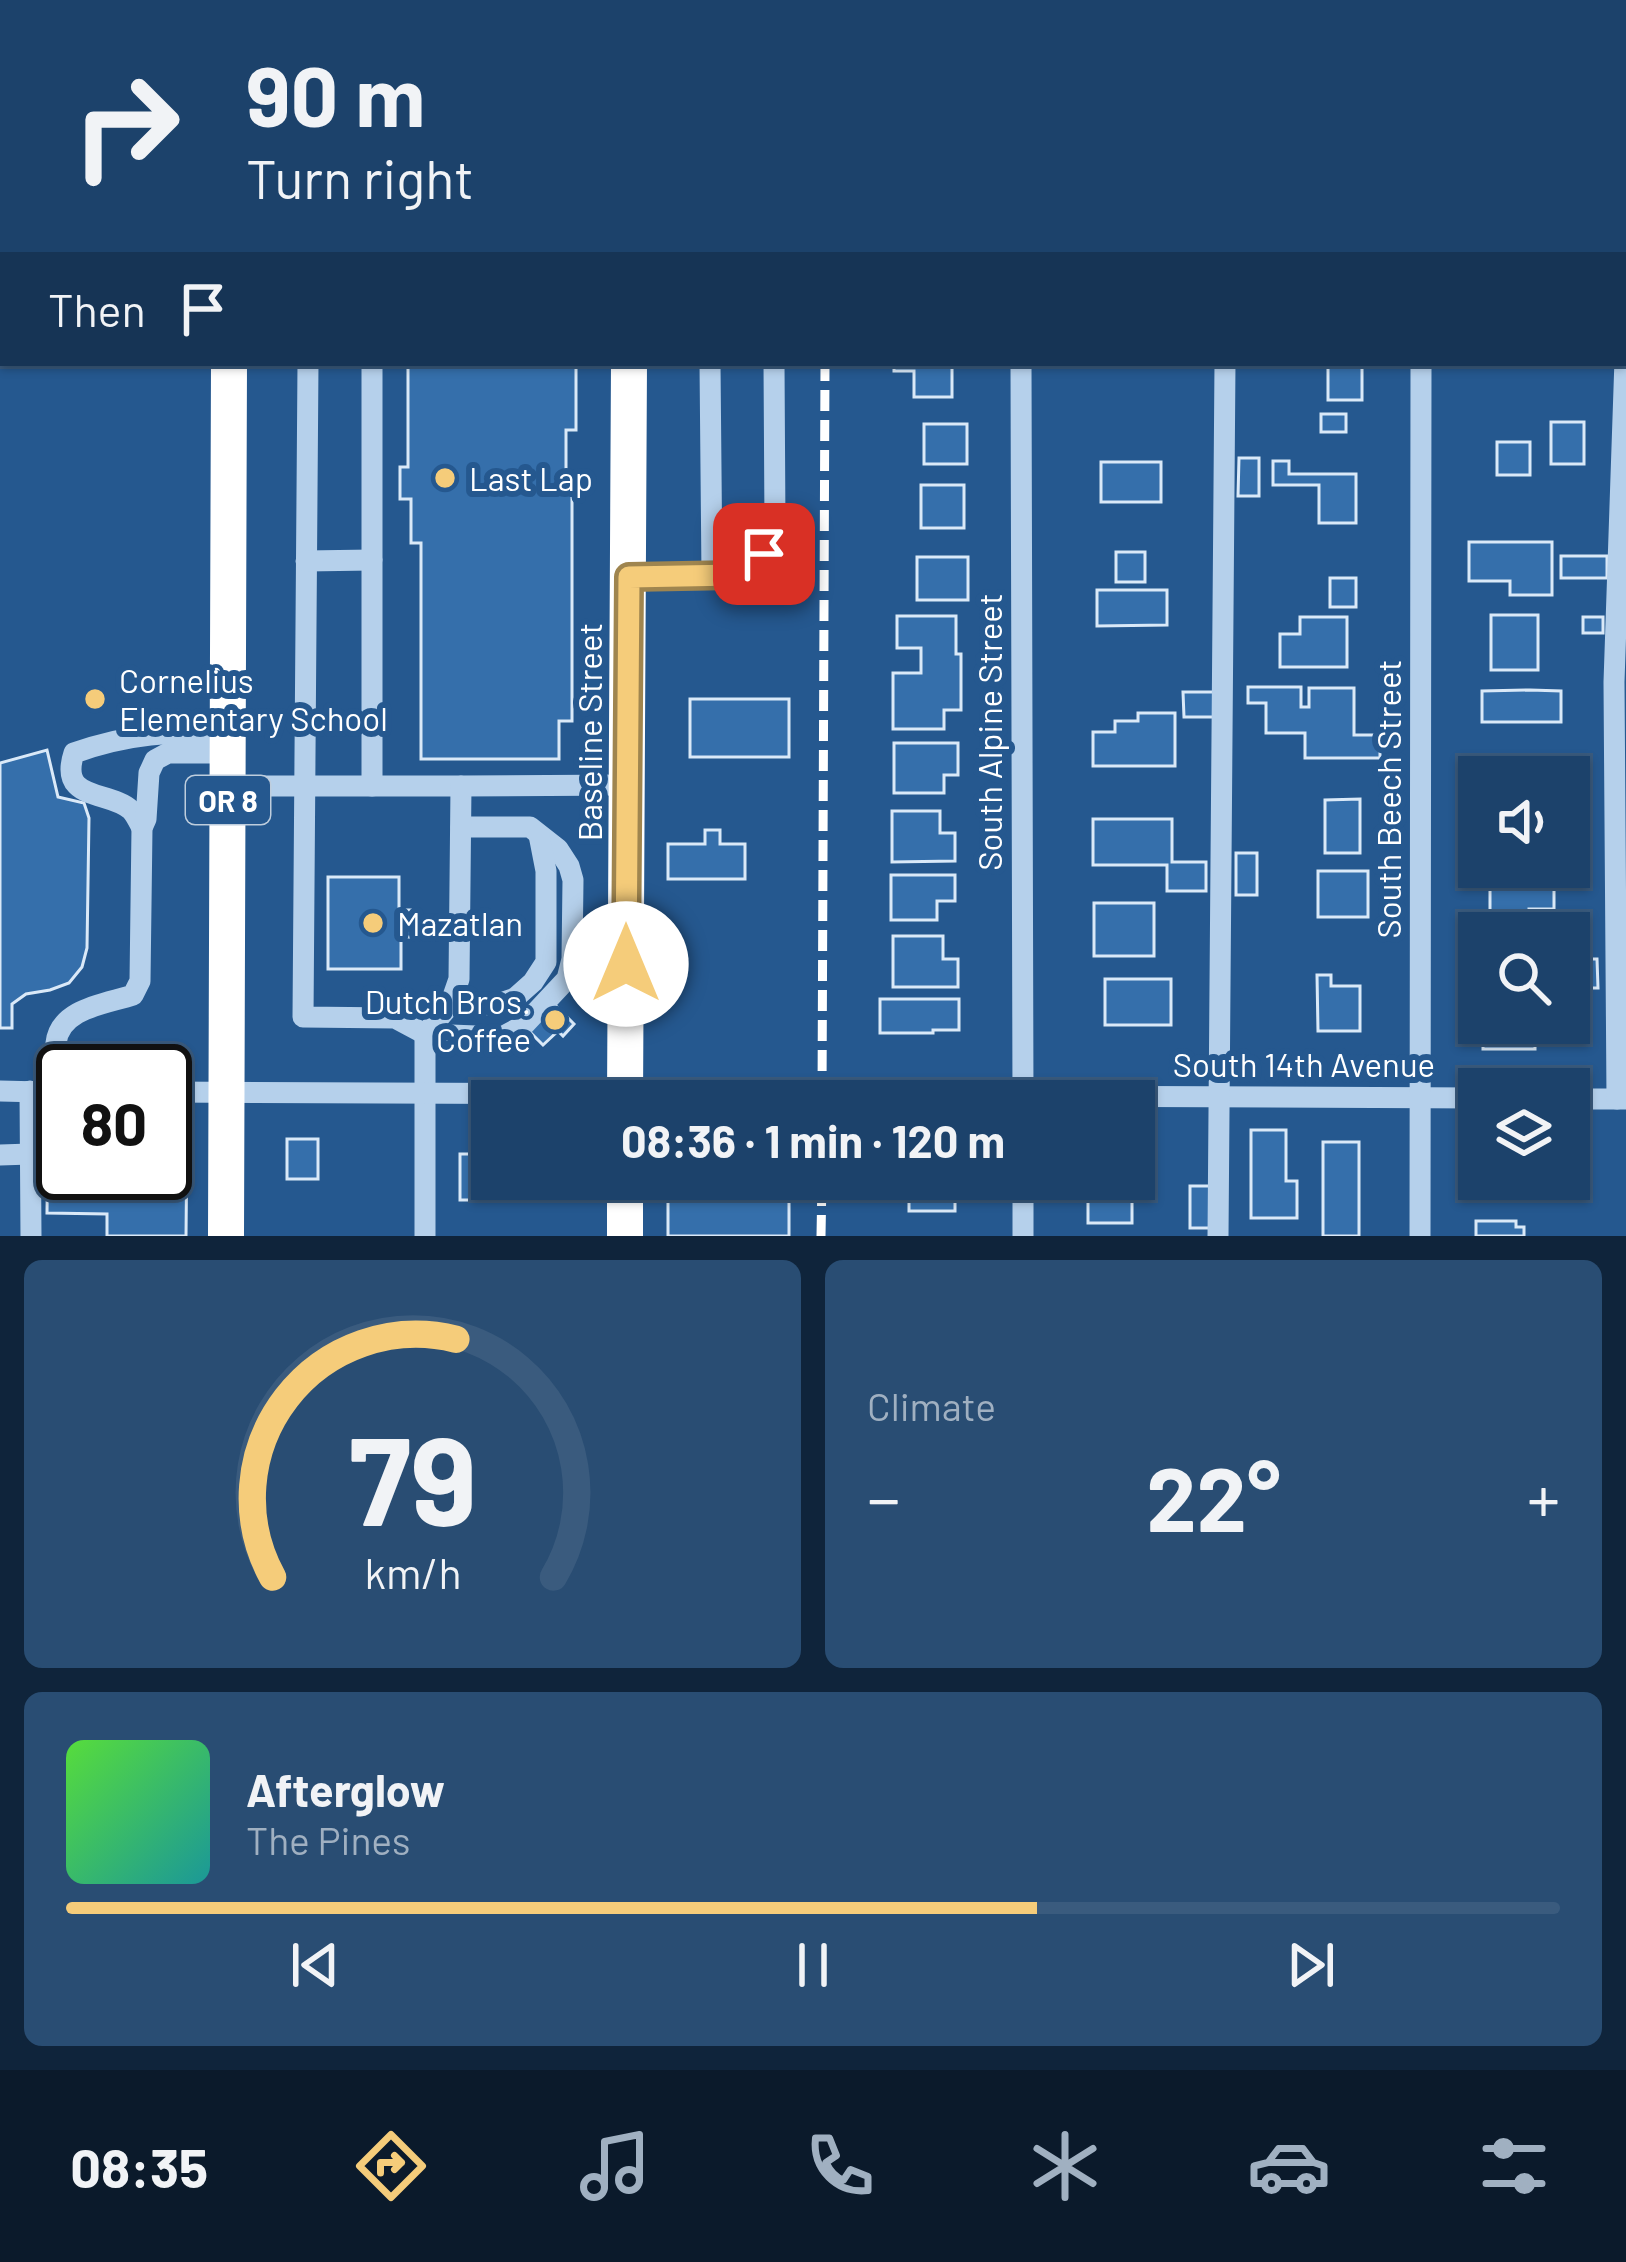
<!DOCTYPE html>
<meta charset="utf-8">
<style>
body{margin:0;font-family:Barlow,sans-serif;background:#294d73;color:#f1f3f6;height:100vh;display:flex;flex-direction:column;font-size:45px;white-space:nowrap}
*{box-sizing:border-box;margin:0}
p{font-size:39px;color:#a0b0c1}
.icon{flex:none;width:66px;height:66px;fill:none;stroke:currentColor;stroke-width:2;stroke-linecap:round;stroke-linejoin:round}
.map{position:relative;height:1236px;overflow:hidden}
.sheet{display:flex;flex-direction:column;gap:24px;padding:24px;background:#0f243b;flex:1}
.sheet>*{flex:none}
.guide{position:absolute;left:0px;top:0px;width:1626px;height:366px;box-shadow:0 3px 9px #0004,0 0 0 3px #3a5b7e;background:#1c426b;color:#f1f3f6;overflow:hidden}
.buttons{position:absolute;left:1458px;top:756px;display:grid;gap:24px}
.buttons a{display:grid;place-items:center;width:132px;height:132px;border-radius:0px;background:#1c426b;box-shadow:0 3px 9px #0004,0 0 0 3px #3a5b7e;font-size:60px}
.speed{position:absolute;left:36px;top:1044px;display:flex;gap:24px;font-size:60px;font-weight:700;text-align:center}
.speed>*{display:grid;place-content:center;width:156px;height:156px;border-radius:50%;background:#1c426b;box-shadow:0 3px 9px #0004,0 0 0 3px #3a5b7e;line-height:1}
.speed .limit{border:6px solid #111;border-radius:18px;background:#fff;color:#111}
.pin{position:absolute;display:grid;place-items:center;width:102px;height:102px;color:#fff;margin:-51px;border-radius:24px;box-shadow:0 6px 18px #0006}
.me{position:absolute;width:132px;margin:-66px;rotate:0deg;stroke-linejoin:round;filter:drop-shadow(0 0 9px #0008)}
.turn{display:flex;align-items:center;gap:42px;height:252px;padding:0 48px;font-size:54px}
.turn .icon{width:156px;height:156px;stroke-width:2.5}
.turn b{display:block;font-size:84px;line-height:102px}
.then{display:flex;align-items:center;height:114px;padding:0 48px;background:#0003;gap:24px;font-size:45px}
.big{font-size:90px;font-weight:700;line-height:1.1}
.sheet .card{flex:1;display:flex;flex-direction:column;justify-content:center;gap:18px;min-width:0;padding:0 42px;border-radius:18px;background:#294d73}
.sheet .dial{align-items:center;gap:0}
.dial svg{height:312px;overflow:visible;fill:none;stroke:#3a5b7e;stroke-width:7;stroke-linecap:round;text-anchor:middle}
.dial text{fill:#f1f3f6;stroke:none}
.song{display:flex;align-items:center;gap:36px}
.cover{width:144px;height:144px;border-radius:18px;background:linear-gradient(135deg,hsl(110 70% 55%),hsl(180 70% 35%))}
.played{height:12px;border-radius:6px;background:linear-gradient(90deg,#f5cc7a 65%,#3a5b7e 65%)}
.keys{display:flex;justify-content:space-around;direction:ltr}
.heat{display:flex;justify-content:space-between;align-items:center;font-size:66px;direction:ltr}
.sheet .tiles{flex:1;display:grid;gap:24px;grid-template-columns:1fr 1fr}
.card:last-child{grid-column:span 2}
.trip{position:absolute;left:471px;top:1080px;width:684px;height:120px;border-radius:0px;background:#1c426b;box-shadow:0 3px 9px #0004,0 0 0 3px #3a5b7e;font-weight:700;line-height:120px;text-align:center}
.dock{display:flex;height:192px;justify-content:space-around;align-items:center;background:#0b1a2b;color:#a0b0c1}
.dock .icon{width:84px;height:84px}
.dock .on{color:#f5cc7a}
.dock b{font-size:54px;color:#f1f3f6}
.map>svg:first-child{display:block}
.building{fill:#356fab;stroke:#dae9f8;stroke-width:3}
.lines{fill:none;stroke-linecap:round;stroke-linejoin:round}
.minor{stroke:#b5d0eb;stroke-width:21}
.highway{stroke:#fff;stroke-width:36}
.rail{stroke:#fff;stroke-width:9;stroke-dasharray:21 9;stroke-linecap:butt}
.route-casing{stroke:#9f854f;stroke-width:30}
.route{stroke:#f5cc7a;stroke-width:21}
.poi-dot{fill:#f5cc7a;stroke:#25588f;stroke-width:4.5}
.labels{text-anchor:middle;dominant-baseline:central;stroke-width:12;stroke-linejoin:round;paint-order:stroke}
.shield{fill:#25588f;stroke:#becddd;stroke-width:3}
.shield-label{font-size:30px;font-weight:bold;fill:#fff}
.poi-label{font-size:33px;fill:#fff;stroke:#25588f;text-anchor:start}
.street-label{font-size:33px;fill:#fff;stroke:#25588f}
</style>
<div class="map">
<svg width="1626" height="1236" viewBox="0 0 1626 1236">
<rect width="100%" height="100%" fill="#25588f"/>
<g class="building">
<rect x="1398" y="0" width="106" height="3"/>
<rect x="0" y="239" width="3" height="95"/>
<polygon points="408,363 576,363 576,430 566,430 566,490 572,490 572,721 559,721 559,759 421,759 421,543 411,543 411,499 400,499 400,467 408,467"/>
<polygon points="894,363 952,363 952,397 914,397 914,371 894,371"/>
<rect x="1328" y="367" width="34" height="33"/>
<rect x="1321" y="414" width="25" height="18"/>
<rect x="1551" y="422" width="33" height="42"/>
<rect x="924" y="424" width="43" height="40"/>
<rect x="1497" y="442" width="33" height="33"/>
<polygon points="1239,458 1259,458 1259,496 1238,496"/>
<polygon points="1273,461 1289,461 1289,474 1356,474 1356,523 1319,523 1319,485 1273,485"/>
<rect x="1101" y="462" width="60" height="40"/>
<rect x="921" y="485" width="43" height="43"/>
<polygon points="1469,542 1552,542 1552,595 1510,595 1510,581 1469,581"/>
<rect x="1116" y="552" width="29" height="30"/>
<rect x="1561" y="556" width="46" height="22"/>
<rect x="917" y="557" width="51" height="43"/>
<rect x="1330" y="578" width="26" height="29"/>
<polygon points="1097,590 1167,590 1167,625 1097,626"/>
<rect x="1491" y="615" width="47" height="55"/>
<polygon points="897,616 956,616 956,654 961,654 961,710 944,710 944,729 893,729 893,673 921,673 921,648 897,648"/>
<polygon points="1300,617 1347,617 1347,667 1280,667 1280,634 1300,634"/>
<rect x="1583" y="617" width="20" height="16"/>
<polygon points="1248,687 1301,687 1301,707 1309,707 1309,688 1354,688 1354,735 1380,735 1380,758 1305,758 1305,733 1266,733 1266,703 1248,703"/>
<polygon points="1530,690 1561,691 1561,722 1482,722 1482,691"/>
<polygon points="1183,692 1215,692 1215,717 1184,717"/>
<rect x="690" y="699" width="99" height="58"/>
<polygon points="1138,713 1175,713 1175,766 1093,766 1093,732 1115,732 1115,721 1138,721"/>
<polygon points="894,743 958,743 958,775 944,775 944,793 894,793"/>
<polygon points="47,750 58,797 84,803 89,818 87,948 82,967 69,983 50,990 26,994 12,1004 12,1028 0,1028 0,763"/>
<rect x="1569" y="784" width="16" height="25"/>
<polygon points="1360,799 1360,853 1325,853 1325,800"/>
<polygon points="892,811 940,811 940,833 955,833 955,861 892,862"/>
<polygon points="1093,819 1172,819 1172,862 1206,862 1206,891 1167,891 1167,865 1093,865"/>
<polygon points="705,830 720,830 720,844 745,844 745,879 668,879 668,844 705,844"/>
<rect x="1236" y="853" width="21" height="42"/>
<rect x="1318" y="871" width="50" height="46"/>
<polygon points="1499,872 1554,872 1554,909 1529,909 1529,923 1490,923 1490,884 1499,884"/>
<polygon points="891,875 955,875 955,901 937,901 937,920 891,920"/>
<polygon points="328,877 399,877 399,910 417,910 417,937 401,937 401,969 328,969"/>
<rect x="1094" y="903" width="60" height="53"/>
<polygon points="893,936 943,936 943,959 958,959 958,987 893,987"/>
<polygon points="1572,959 1597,959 1598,988 1572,988"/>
<polygon points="1317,975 1331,975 1331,986 1360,986 1360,1031 1318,1031"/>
<rect x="1105" y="979" width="66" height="46"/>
<polygon points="880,999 959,999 959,1030 933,1030 933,1033 880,1033"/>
<polygon points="550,1000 574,1024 563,1036 558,1031 543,1045 529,1031"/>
<rect x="1483" y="1023" width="52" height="26"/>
<polygon points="1134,1119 1137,1119 1137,1126 1145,1126 1145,1151 1134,1151"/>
<polygon points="48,1130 63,1130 63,1173 165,1173 165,1131 187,1132 186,1236 107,1236 107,1214 47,1213"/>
<polygon points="1251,1130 1286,1130 1286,1181 1297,1181 1297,1218 1251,1218"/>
<rect x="287" y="1139" width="31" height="40"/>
<rect x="1323" y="1142" width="36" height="94"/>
<polygon points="1478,1143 1479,1179 1560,1179 1560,1192 1478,1192"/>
<polygon points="460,1154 492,1154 492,1179 542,1179 542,1200 460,1200"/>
<rect x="668" y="1179" width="121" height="57"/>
<polygon points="909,1179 974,1179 974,1192 955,1192 955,1211 909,1211"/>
<rect x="1190" y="1186" width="20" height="42"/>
<rect x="1088" y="1200" width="44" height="23"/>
<polygon points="1476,1221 1516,1221 1516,1227 1524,1227 1524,1236 1476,1236"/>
</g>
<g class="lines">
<g class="minor">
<polyline points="69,0 95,3"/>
<polyline points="759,0 760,3"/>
<polyline points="134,3 134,0"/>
<polyline points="436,3 436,0"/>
<polyline points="1370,3 1370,0"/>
<polyline points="1623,214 1626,214"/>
<polyline points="308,363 303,1017 395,1018 425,1034 502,1037 524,1025 567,979 572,959 573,880 569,866 558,849 530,827 461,827"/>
<polyline points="710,363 712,576"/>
<polyline points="1021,363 1023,1101"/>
<polyline points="306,561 372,560"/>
<polyline points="629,577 735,575 765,554 775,526 774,363"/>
<polyline points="228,786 461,786 459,979 450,1005 425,1034 425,1236"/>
<polyline points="372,786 372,363"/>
<polyline points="461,786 628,785"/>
<path d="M 142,828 C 139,823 136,815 131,810 C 109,790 58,802 74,753 C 130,733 170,732 228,733"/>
<polyline points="450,1005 495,1005 515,998 533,982 546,962 546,871 539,835"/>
<polyline points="0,1091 41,1092"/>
<polyline points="30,1091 31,1236"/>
<path d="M 57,1092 C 57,1076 54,1059 56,1043 C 60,1008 106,1004 133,995 L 140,981 L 142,828 L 146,819 L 149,773 L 155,760 L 168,753 L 228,753"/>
<polyline points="165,1092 1479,1098"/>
<polyline points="1569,1099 1626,1099"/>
<polyline points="1617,1099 1614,682 1626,330"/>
<polyline points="0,1155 30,1154"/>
<polyline points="1023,1179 1023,1236"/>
<polyline points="1218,1236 1225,363"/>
<polyline points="1420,1236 1421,363"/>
</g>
<g class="highway">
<polyline points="628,0 628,3"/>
<polyline points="229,3 229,0"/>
<polyline points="625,1101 629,363"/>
<polyline points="226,1236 229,363"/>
<polyline points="625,1236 625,1179"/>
</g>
<g class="rail">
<polyline points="826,3 826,0"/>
<polyline points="822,1101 825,363"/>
<polyline points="821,1236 822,1179"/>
</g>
</g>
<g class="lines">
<g class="route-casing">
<polyline id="route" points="626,964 629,577 735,575 764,554"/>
</g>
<use href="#route" class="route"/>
</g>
<g class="poi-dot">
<circle cx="445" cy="478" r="12"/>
<circle cx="95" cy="699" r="12"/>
<circle cx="373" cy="923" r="12"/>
<circle cx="555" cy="1020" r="12"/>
</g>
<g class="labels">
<rect class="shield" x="186" y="776" width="84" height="48" rx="9"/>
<g class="shield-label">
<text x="228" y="800">OR 8</text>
</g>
<g class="poi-label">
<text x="469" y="478">Last Lap</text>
<text x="119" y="680">Cornelius<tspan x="119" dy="38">Elementary School</tspan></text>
<text x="397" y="923">Mazatlan</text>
<text x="531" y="1001" text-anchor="end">Dutch Bros.<tspan x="531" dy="38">Coffee</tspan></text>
</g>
<g class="street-label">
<text transform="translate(589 732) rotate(-90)">Baseline Street</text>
<text transform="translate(989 732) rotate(-90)">South Alpine Street</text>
<text transform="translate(1388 799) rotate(-90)">South Beech Street</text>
<text x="1304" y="1064">South 14th Avenue</text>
</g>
</g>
</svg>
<div class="buttons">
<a><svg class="icon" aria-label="sound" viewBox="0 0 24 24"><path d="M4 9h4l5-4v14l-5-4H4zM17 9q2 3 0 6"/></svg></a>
<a><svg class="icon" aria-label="search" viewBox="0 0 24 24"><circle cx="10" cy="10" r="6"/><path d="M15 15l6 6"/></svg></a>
<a><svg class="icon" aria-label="layers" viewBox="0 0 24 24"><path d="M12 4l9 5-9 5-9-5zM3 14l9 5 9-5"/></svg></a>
</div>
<div class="speed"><div class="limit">80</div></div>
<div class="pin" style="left:764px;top:554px;background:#d93025"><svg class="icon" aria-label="arrive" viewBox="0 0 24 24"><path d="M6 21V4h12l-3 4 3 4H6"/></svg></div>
<svg class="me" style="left:626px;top:964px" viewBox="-20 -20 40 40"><circle r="19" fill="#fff"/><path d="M0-13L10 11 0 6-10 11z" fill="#f5cc7a"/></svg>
<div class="trip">08:36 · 1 min · 120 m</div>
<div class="guide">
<div class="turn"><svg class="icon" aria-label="right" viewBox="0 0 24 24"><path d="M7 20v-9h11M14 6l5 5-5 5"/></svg><div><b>90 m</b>Turn right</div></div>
<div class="then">Then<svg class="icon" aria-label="arrive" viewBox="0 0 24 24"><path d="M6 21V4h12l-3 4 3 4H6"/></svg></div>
</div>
</div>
<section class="sheet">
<div class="tiles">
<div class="card dial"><svg viewBox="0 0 100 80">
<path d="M14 69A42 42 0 1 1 86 69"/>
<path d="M14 69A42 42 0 0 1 61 8" stroke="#f5cc7a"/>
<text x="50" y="56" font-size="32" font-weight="700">79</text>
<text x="50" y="72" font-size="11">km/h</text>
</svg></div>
<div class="card"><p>Climate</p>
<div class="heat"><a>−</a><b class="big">22°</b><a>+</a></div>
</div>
<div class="card">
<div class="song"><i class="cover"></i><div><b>Afterglow</b><p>The Pines</p></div></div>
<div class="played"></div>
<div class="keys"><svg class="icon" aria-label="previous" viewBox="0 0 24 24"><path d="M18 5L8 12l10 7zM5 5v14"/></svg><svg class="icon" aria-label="pause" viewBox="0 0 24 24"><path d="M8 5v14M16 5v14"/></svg><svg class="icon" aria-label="next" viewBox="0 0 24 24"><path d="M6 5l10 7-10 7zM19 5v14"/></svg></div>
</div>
</div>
</section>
<nav class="dock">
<b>08:35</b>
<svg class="icon on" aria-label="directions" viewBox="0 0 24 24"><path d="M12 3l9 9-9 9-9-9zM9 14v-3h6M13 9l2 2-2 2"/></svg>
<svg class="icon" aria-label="music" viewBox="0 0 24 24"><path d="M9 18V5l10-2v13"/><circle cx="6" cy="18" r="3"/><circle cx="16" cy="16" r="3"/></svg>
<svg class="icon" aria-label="phone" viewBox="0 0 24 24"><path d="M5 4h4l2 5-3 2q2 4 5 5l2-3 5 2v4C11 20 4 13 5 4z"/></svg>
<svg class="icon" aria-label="climate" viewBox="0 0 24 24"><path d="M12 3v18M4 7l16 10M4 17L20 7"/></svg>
<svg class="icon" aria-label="car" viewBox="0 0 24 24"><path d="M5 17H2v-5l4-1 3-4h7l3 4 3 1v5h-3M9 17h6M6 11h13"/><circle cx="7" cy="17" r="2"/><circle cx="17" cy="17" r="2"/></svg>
<svg class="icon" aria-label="filters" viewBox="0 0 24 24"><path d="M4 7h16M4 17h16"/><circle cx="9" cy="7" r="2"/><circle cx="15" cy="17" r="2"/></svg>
</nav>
